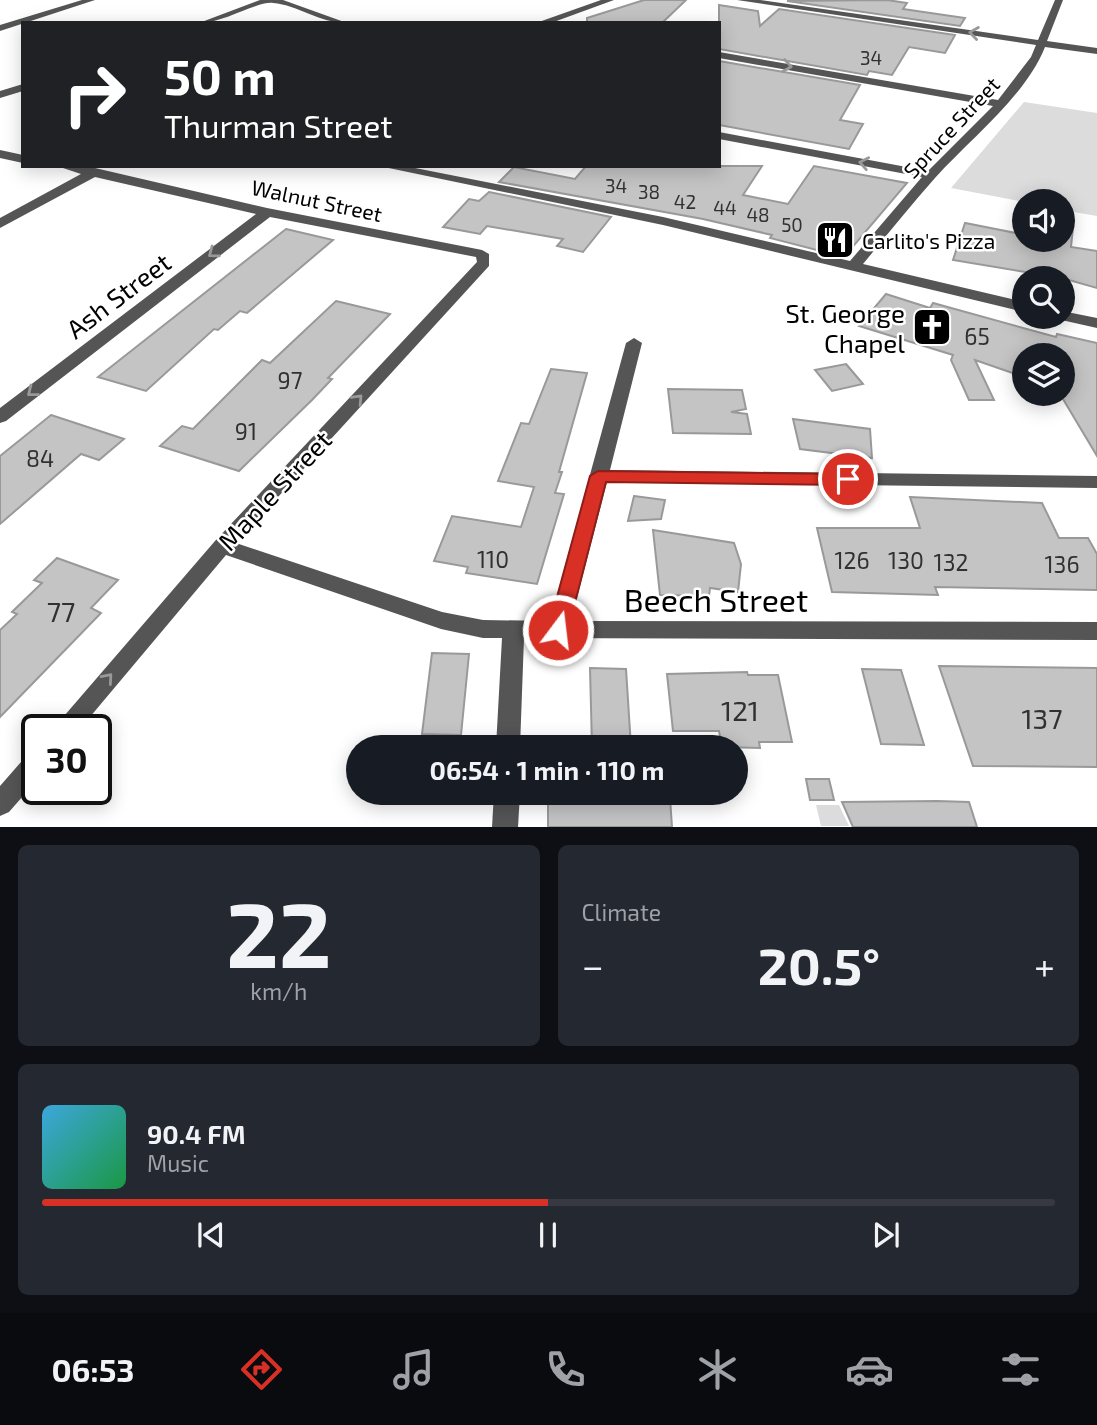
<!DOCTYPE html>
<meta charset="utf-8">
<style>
body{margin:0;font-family:"Exo 2",sans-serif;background:#242831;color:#f1f3f6;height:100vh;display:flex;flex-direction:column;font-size:26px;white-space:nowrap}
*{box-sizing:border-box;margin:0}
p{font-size:23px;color:#9ea1a6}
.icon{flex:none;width:38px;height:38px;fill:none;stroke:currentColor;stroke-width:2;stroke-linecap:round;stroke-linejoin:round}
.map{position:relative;height:827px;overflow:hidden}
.panel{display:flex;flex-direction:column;gap:18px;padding:18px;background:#0d0f14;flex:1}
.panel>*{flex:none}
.guide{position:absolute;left:21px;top:21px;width:700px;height:147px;border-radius:0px;box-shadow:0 4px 18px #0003;background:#202124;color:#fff;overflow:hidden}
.buttons{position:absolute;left:1012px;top:189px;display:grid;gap:14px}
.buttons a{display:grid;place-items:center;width:63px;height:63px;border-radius:50%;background:#171b24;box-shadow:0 4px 18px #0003;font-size:35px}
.speed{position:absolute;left:21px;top:714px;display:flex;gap:14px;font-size:35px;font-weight:700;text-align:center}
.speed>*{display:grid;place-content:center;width:91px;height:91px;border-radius:50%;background:#171b24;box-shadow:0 4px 18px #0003;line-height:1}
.speed .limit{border:4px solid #111;border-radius:10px;background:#fff;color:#111}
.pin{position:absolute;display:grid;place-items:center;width:60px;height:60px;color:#fff;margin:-30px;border:4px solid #fff;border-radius:50%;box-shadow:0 2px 7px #0007}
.me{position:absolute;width:77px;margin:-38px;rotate:15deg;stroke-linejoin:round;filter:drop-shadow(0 0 5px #0008)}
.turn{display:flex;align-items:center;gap:24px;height:147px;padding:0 28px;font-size:32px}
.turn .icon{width:91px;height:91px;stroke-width:2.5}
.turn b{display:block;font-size:49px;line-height:60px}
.big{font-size:52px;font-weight:700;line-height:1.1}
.panel .tile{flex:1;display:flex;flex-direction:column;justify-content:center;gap:10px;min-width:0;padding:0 24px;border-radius:10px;background:#242831}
.panel .dial{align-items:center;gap:0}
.dial b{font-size:91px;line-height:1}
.song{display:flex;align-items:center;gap:21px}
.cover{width:84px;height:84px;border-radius:10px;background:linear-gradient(135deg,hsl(200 70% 55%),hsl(140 70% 35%))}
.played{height:7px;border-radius:4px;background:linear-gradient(90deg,#d93025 50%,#363941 50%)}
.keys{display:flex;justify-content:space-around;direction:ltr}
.heat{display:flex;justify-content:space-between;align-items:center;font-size:38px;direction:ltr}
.panel .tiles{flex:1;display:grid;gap:18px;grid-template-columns:1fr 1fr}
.tile:last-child{grid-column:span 2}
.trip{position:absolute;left:346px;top:735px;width:402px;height:70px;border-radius:35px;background:#171b24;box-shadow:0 4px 18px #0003;font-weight:700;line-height:70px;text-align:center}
.tab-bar{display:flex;height:112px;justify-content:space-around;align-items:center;background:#090b0e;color:#9ea1a6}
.tab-bar .icon{width:49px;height:49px}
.tab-bar .selected{color:#d93025}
.tab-bar b{font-size:32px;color:#f1f3f6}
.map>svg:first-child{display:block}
.green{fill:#dcdcdc}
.building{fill:#c4c4c4;stroke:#999;stroke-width:2}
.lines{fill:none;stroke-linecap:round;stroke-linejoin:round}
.minor{fill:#555;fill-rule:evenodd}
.oneway{stroke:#999}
.route{fill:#d93025;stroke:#8d1f18;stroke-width:2}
.labels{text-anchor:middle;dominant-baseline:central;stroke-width:5;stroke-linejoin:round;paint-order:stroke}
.far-number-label{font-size:19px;fill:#313131}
.far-street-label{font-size:21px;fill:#000;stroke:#fff}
.far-poi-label{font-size:21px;fill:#000;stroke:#fff;text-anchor:start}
.number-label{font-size:23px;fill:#313131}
.street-label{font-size:26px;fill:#000;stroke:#fff}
.poi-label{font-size:26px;fill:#000;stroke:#fff;text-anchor:end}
.near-number-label{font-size:28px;fill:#313131}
.near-street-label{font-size:32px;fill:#000;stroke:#fff}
</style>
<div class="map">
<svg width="1097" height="827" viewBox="0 0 1097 827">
<rect width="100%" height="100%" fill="#fff"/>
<g class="green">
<polygon points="1024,102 1097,113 1097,216 1062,210 1062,201 1024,202 951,188"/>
<polygon points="816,805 839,805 849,826 821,826"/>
</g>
<g class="building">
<polygon points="644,0 686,0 662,23 587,23 587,18"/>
<polygon points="887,0 907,3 903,9 965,18 960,26 787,1"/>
<polygon points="719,5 758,11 760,26 779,9 955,35 945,53 909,47 892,75 869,71 867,75 719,49"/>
<polygon points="719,61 860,85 840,120 863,124 849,149 719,125"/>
<polygon points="586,166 762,166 743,195 788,204 814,166 907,183 844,257 770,238 772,235 703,219 499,182 514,167 575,179"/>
<polygon points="489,192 611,217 583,252 557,246 563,239 487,226 480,234 443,227 469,199 479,201"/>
<polygon points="1020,217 1024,217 1024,240 1062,240 1062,222 1073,228 1071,247 1097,251 1097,288 1062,278 953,260 965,223 1016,233"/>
<polygon points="286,229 333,240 247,313 240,311 218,330 214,329 146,391 98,377"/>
<polygon points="886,294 930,308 933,303 1056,337 1057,334 1097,343 1097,456 1060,394 1062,355 1024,355 1024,377 975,360 994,400 969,400 951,360 953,355 859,326"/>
<polygon points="336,301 390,314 328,378 332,379 312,400 239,471 160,446 182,426 193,429 262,360 270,363"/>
<polygon points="846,364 863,384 832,391 815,370"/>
<polygon points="551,369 587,373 559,472 562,472 555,493 564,494 537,584 466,573 468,567 434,561 452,516 521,527 534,487 498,481 521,423 529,424"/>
<polygon points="668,389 742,390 746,409 731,412 747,414 751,434 673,433"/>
<polygon points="51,415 124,439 99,460 81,454 0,524 0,456"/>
<polygon points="793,419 870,429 872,458 800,449"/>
<polygon points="634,496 665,500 661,519 628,521"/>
<polygon points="910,497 1042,503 1059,538 1088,538 1097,554 1097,590 935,587 938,595 832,592 817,528 920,528"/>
<polygon points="653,530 734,543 741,564 738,592 710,588 709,596 660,595"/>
<polygon points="57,558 118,580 91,608 101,613 0,717 0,630 17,614 12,612 42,583 34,580"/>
<polygon points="432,653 469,654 461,735 422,734"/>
<polygon points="939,666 1097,668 1097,767 973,766"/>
<polygon points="590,668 626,669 631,747 592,747"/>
<polygon points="862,669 901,670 924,745 881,744"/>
<polygon points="747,672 748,675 778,675 792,742 759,742 760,748 722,747 719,731 673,731 667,674"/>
<polygon points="806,779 829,779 834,800 810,800"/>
<polygon points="548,797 670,798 672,827 548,827"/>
<polygon points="937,801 969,802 977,827 853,827 842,802"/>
</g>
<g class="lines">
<g class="minor">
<polygon points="82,0 95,0 0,31 0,25"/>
<path d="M 260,0 L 283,0 L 347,23 C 319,23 298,5 273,3 C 257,1 224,23 199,23 Z"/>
<polygon points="601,0 614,0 551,23 536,23"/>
<path d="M 737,0 L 760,0 L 1038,40 L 1055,0 L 1063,0 L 1047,41 L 1097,48 L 1097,54 L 1045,47 C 1025,97 971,138 935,178 C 910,206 887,235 863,264 L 1024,302 L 1024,312 L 663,225 L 379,166 L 405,166 L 663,217 L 850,261 L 922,177 L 719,139 L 719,132 L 928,171 L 993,106 L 719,58 L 719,52 L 998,100 L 1031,57 L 1036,45 Z"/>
<polygon points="23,84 23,91 0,98 0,91"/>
<polygon points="0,150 23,155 23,163 0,158"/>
<polygon points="57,166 95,168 267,208 482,250 489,254 489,266 236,543 442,612 483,620 550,621 626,343 634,338 642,343 610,470 1097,476 1097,488 607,482 571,621 1097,622 1097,640 524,638 520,747 496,747 502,638 483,638 441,629 226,555 79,730 52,730 215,541 477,262 476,257 270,217 6,421 0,423 0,408 256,214 95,177 0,228 0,218 81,174"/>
<polygon points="1062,311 1097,318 1097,328 1057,319 1055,317 1062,317"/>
<polygon points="37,751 37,780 9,812 0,816 0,786 28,754"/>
<polygon points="494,793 520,793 518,827 492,827"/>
</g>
</g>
<defs><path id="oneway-chevron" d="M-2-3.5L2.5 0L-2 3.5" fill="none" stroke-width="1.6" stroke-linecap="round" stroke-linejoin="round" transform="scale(1.75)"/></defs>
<g class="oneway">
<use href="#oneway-chevron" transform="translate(974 33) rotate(-172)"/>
<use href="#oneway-chevron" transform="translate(787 66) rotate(9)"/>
<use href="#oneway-chevron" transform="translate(864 163) rotate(-169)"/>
<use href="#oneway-chevron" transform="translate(213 253) rotate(143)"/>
<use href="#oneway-chevron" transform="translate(32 392) rotate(142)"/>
<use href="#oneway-chevron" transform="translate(358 399) rotate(-47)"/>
<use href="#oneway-chevron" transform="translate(108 678) rotate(-49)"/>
</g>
<polygon class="route" points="598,471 848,474 856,479 848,485 606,482 568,630 565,636 551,636 548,630 590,476"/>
<defs>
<g id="restaurant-square" transform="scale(2.0125)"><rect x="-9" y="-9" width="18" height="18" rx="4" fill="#000" stroke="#fff"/><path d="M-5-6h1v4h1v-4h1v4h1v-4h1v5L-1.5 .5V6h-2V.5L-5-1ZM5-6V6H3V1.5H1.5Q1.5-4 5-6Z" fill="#fff"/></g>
<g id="church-square" transform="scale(2.0125)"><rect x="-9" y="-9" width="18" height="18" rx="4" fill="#000" stroke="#fff"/><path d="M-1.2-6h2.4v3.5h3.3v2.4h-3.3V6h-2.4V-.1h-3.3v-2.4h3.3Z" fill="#fff"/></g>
</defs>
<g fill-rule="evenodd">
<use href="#restaurant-square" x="835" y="240"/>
<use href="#church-square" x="932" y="327"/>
</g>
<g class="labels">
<g class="far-number-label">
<text x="871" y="57">34</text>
<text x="616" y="185">34</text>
<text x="649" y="191">38</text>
<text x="685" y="201">42</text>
<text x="725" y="207">44</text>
<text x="758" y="214">48</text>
<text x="792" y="224">50</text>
</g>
<g class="far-street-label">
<text transform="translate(951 127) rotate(-47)">Spruce Street</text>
<text transform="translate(317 200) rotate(12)">Walnut Street</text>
</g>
<g class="far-poi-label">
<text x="862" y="240">Carlito's Pizza</text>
</g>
<g class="number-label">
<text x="977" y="336">65</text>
<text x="290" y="380">97</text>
<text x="246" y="431">91</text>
<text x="40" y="458">84</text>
<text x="493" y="559">110</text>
<text x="852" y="560">126</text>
<text x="906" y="560">130</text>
<text x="951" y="562">132</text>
<text x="1062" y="564">136</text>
</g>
<g class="street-label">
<text transform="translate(118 295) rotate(-37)">Ash Street</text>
<text transform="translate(274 490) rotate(-47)">Maple Street</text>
</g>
<g class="poi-label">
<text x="905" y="312">St. George<tspan x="905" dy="30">Chapel</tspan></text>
</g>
<g class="near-number-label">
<text x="61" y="611">77</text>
<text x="740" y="710">121</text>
<text x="1042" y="718">137</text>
</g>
<g class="near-street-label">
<text x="716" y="599">Beech Street</text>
</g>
</g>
</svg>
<div class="buttons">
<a><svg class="icon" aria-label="sound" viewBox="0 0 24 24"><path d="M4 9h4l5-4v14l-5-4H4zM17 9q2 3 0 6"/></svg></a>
<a><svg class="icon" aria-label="search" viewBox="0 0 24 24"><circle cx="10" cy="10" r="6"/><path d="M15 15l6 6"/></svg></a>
<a><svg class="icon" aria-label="layers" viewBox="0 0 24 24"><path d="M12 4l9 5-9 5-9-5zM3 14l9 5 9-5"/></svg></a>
</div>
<div class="speed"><div class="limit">30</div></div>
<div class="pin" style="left:848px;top:479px;background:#d93025"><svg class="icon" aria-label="arrive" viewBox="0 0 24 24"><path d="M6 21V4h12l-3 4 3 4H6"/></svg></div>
<svg class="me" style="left:558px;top:630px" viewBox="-20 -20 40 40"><circle r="17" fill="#d93025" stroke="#fff" stroke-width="3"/><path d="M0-11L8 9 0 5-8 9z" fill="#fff"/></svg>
<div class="trip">06:54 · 1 min · 110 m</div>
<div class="guide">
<div class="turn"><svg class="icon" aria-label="right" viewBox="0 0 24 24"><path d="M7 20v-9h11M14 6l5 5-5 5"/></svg><div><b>50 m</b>Thurman Street</div></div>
</div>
</div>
<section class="panel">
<div class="tiles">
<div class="tile dial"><b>22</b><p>km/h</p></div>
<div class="tile"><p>Climate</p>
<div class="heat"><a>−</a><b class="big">20.5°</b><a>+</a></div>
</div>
<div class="tile">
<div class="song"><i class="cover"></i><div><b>90.4 FM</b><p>Music</p></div></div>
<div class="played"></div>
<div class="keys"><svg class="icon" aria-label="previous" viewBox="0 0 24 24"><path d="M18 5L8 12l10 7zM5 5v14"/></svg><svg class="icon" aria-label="pause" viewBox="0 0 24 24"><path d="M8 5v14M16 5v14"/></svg><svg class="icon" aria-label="next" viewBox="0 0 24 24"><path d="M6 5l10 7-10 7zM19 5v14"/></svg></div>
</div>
</div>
</section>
<nav class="tab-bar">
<b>06:53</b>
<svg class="icon selected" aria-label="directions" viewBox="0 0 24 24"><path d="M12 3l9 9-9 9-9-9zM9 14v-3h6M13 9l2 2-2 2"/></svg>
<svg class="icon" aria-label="music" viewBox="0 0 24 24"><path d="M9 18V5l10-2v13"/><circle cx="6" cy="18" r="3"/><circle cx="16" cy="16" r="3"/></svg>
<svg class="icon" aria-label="phone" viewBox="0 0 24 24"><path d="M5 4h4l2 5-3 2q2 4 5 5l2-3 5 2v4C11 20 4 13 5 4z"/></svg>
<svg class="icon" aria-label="climate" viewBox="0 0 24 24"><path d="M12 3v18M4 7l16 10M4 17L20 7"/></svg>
<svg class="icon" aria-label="car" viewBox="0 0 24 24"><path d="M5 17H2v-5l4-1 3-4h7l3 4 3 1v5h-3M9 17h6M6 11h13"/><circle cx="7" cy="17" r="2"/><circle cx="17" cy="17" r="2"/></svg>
<svg class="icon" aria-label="filters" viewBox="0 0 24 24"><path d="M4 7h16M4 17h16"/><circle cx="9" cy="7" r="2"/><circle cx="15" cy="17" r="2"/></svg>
</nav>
